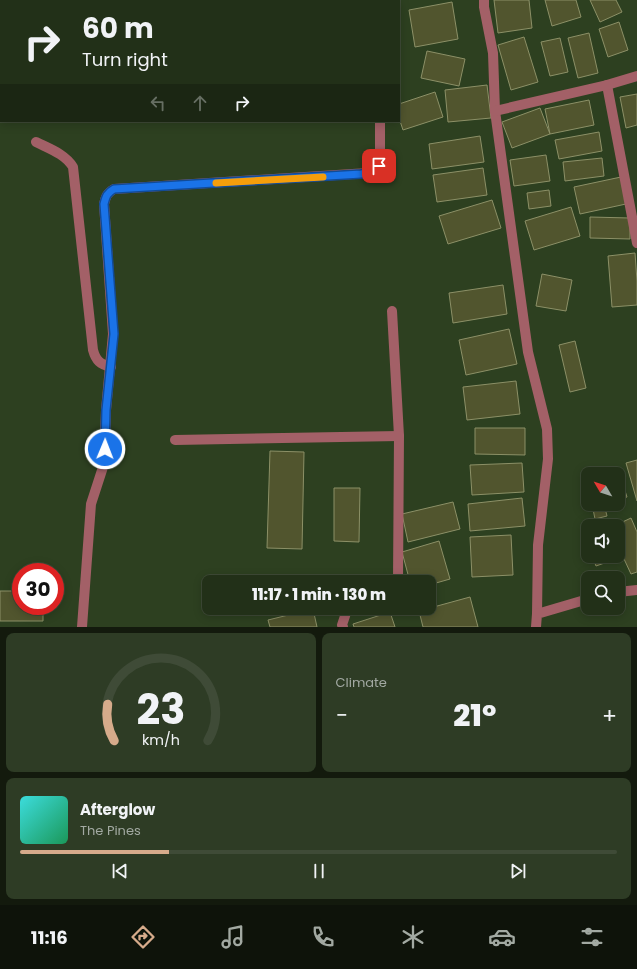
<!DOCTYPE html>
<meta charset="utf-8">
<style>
body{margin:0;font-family:Poppins,sans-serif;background:#2e3c25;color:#f1f3f6;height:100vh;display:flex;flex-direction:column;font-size:15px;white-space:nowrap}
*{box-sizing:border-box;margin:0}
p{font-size:13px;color:#a2a9a2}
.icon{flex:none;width:22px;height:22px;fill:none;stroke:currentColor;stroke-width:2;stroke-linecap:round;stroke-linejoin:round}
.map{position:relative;height:627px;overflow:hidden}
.side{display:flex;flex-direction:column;gap:6px;padding:6px;background:#131a0d;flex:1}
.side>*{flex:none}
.hud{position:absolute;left:0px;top:0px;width:400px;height:122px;box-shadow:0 2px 10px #0003,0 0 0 1px #3f4b37;background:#223018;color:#f1f3f6;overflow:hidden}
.needle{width:26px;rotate:309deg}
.fabs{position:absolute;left:581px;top:467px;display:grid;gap:8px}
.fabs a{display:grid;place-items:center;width:44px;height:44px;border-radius:8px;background:#223018;box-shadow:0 2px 10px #0003,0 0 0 1px #3f4b37;font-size:20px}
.speed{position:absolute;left:12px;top:563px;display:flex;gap:8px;font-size:20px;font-weight:700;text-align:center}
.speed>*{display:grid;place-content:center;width:52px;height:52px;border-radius:50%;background:#223018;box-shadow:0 2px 10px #0003,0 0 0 1px #3f4b37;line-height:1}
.speed .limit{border:6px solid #d22;background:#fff;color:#111}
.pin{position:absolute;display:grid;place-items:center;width:34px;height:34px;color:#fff;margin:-17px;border-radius:8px;box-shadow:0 2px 6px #0006}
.me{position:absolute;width:44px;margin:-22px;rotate:1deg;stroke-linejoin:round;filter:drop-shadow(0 0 3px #0008)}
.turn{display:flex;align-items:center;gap:14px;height:84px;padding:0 16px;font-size:18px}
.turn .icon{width:52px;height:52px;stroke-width:2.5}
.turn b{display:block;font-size:28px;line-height:34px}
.lanes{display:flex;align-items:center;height:38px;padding:0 16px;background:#0003;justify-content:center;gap:20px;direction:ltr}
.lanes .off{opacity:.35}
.big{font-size:30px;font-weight:800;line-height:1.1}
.side .tile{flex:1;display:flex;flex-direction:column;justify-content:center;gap:6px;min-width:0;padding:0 14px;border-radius:8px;background:#2e3c25}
.side .dial{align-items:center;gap:0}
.dial svg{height:104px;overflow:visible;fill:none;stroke:#3f4b37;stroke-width:7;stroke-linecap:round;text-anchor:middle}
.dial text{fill:#f1f3f6;stroke:none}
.song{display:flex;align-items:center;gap:12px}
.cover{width:48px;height:48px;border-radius:6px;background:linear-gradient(135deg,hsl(180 70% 55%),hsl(150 70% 35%))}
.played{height:4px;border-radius:2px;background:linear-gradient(90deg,#d6ab8b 25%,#3f4b37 25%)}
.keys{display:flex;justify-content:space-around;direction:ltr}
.heat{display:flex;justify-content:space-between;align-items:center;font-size:22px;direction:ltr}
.side .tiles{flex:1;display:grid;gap:6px;grid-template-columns:1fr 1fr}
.tile:last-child{grid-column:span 2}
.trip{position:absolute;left:202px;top:575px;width:234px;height:40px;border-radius:8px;background:#223018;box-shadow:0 2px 10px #0003,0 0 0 1px #3f4b37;font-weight:800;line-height:40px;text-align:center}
.menu{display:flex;height:64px;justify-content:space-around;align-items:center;background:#0e130a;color:#a2a9a2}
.menu .icon{width:28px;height:28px}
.menu .current{color:#d6ab8b}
.menu b{font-size:18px;color:#f1f3f6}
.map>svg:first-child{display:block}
.building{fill:#51552e;stroke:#8c9067}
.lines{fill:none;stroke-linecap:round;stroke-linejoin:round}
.minor{stroke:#a36067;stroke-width:10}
.route-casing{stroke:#114b97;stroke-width:10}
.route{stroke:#1a73e8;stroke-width:7}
.slow{stroke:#f59e0b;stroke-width:7}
</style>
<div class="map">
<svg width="637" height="627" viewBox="0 0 637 627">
<rect width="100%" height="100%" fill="#2d4020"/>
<g class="building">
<polygon points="494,0 529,0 532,28 498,33"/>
<polygon points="545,0 576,0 581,17 552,26"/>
<polygon points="590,0 616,0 622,12 600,22"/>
<polygon points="452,2 458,39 415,47 409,10"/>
<polygon points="619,22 628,50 608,57 599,29"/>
<polygon points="589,33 598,73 578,78 568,38"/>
<polygon points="524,37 538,82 511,90 498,45"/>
<polygon points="560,38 568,72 550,76 541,42"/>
<polygon points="427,51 465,59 459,86 421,78"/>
<polygon points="487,85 491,118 448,122 445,90"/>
<polygon points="435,92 443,117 403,130 399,118 399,104"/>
<polygon points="637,94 637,125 626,128 620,97"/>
<polygon points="589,100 594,125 550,134 545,109"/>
<polygon points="540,108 550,134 512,148 502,122"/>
<polygon points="599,132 602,151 559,159 555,140"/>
<polygon points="480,136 484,162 432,169 429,144"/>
<polygon points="546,155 550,181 514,186 510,160"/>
<polygon points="602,158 604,176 565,181 563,162"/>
<polygon points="483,168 487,195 437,202 433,175"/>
<polygon points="621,177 626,204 580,214 574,187"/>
<polygon points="549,190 551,206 529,209 527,193"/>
<polygon points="492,200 501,228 448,244 439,216"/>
<polygon points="571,207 580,236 534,250 525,221"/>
<polygon points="590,217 630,218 630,239 590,238"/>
<polygon points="635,253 637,281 637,305 612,307 608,256"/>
<polygon points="542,274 572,280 566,311 536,306"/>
<polygon points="503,285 507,314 453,323 449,293"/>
<polygon points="509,329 517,364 466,375 459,340"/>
<polygon points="575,341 586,388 570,392 559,345"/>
<polygon points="516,381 520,414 467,420 463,387"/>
<polygon points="475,428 525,428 525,455 475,454"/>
<polygon points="270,451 304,452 302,549 267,548"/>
<polygon points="637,460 637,501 626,463"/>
<polygon points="522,463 524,492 472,495 470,465"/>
<polygon points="619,472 627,497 618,500 618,474 613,474"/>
<polygon points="334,488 360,488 359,542 334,541"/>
<polygon points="522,498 525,526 470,531 468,504"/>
<polygon points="453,502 460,529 408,542 402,514"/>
<polygon points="592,504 604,504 607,516 595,519"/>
<polygon points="631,518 637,532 637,572 631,574 618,546 618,526 614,526"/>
<polygon points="588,532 588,545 584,534"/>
<polygon points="511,535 513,575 472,577 470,537"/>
<polygon points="439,541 450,579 429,585 429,582 410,582 402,552"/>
<polygon points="592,556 611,556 613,560 596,566"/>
<polygon points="0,591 21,591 21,606 43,606 43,621 0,621"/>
<polygon points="470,597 478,627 423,627 419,611"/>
<polygon points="313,609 317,627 270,627 268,620"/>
<polygon points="390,612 395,627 354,627 353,624"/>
</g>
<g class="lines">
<g class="minor">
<polyline points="484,0 484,7 493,53 495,111 528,352 547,429 548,459 538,545 537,614"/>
<polyline points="388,1 391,0"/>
<polyline points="607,85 637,243"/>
<polyline points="495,111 607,85 637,76"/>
<path d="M 36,142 C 50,149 65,154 73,167 L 93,350 C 96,361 100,364 111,367"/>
<polyline points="392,311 399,436 398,582"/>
<polyline points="175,440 399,436"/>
<polyline points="618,592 637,590"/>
<path d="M 82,627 L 91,504 L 104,464 L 106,410 L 113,334 L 104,204 C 106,196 107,193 114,189 L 368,173 L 379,166 L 380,158 L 380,121"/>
<polyline points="343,627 342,625 346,613 350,608"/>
<polyline points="536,627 537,614 588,599"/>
</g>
</g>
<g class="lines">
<g class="route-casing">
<path id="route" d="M 105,449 L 106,410 L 114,334 L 104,204 C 106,196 107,193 114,189 L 361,174 L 368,173 L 379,166"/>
</g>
<use href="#route" class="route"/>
<polyline class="slow" points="216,183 323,177"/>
</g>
</svg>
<div class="fabs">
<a><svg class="needle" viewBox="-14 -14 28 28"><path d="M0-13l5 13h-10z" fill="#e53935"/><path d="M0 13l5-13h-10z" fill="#a2a9a2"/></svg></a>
<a><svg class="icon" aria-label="sound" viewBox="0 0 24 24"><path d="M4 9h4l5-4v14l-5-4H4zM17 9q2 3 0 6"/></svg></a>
<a><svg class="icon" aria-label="search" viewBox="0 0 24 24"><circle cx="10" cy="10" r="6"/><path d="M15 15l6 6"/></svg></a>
</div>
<div class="speed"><div class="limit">30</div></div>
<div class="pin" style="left:379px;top:166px;background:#d93025"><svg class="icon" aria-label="arrive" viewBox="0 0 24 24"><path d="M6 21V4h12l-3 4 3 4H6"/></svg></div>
<svg class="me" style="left:105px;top:449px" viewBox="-20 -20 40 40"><circle r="17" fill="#1a73e8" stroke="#fff" stroke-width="3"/><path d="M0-11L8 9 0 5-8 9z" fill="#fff"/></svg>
<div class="trip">11:17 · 1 min · 130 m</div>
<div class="hud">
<div class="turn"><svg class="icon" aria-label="right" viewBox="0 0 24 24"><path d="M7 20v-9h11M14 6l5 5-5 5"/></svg><div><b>60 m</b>Turn right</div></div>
<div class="lanes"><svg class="icon off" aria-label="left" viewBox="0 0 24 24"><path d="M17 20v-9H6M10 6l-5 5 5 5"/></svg><svg class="icon off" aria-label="ahead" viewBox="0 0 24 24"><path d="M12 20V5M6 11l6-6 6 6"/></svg><svg class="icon" aria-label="right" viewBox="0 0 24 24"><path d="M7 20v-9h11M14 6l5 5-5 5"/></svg></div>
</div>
</div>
<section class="side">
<div class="tiles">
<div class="tile dial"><svg viewBox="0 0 100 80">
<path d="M14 69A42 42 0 1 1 86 69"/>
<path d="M14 69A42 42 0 0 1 9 41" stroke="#d6ab8b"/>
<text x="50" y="56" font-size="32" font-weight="700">23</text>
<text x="50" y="72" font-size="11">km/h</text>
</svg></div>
<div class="tile"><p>Climate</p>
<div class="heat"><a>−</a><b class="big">21°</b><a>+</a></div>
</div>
<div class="tile">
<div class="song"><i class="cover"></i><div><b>Afterglow</b><p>The Pines</p></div></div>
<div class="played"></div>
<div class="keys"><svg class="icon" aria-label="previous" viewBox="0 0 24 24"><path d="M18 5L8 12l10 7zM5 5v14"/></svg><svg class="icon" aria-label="pause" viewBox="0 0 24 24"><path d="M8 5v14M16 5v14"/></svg><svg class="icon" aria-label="next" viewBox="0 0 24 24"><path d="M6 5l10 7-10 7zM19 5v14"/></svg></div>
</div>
</div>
</section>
<nav class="menu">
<b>11:16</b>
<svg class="icon current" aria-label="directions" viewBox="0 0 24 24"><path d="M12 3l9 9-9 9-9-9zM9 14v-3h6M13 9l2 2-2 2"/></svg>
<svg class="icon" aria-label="music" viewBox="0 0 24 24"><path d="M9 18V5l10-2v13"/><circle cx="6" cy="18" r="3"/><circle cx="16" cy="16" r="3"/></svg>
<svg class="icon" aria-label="phone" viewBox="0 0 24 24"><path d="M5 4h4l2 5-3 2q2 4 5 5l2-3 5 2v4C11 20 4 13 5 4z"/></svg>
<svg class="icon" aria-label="climate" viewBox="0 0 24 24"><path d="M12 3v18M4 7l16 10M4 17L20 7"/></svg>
<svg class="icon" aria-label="car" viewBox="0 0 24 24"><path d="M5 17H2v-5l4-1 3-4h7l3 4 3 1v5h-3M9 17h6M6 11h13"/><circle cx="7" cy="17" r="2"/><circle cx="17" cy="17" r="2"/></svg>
<svg class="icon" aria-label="filters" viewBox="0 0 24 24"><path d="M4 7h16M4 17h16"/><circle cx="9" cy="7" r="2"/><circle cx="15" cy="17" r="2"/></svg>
</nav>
